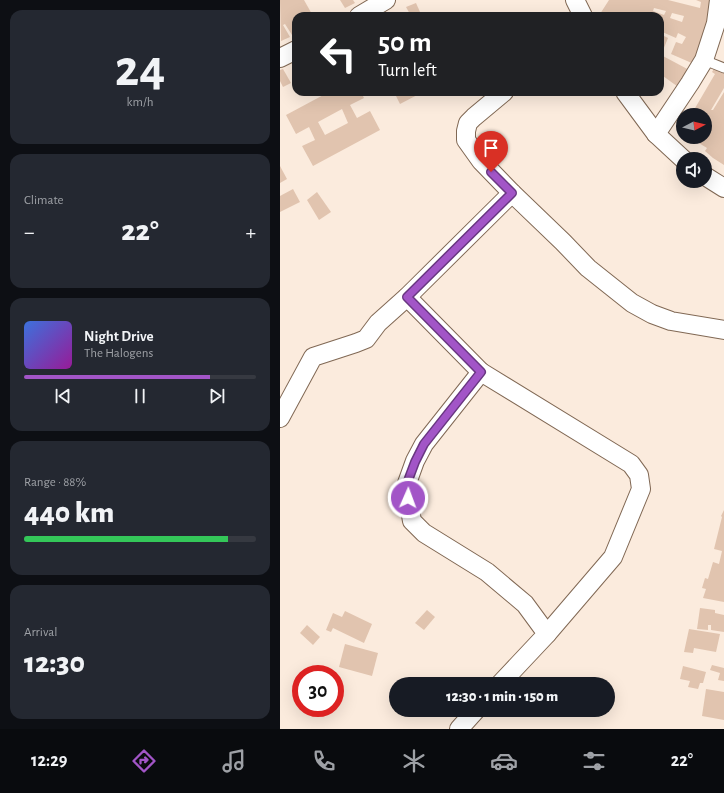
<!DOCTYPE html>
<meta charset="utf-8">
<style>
body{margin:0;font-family:"Alegreya Sans",sans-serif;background:#242831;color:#f1f3f6;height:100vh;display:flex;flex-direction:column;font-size:15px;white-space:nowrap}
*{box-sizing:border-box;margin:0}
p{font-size:13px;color:#9ea1a6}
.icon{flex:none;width:22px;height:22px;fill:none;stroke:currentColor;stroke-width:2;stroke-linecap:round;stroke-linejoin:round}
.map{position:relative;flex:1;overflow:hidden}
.panel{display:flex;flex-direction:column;gap:10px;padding:10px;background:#0d0f14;width:280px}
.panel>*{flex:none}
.hud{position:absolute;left:12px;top:12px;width:372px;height:84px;border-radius:12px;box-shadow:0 4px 16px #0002;background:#202124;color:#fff;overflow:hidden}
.needle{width:26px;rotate:83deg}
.tools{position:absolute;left:396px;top:108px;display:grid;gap:8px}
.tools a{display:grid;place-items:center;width:36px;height:36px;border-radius:50%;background:#171b24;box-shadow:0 4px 16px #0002;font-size:20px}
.speed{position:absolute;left:12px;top:665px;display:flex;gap:8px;font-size:20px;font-weight:700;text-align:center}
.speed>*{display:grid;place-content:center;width:52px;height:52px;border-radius:50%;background:#171b24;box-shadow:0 4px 16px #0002;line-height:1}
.speed .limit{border:6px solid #d22;background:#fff;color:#111}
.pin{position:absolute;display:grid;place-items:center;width:34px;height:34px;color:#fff;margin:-41px -17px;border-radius:50% 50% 50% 0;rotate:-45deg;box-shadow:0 0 4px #0007}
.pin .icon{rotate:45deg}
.me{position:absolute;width:44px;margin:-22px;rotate:2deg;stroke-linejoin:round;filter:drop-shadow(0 0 3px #0008)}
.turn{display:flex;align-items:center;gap:14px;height:84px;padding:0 20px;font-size:18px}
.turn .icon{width:52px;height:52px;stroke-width:2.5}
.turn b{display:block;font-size:28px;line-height:34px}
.big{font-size:30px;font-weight:800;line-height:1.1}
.panel .tile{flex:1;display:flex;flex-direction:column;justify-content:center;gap:6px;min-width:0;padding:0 14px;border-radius:12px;background:#242831}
.panel .dial{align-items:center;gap:0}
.dial b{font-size:52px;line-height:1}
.song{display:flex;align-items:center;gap:12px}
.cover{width:48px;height:48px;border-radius:6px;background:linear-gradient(135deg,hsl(220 70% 55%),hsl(300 70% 35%))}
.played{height:4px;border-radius:2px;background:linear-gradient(90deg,#a255c7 80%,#363941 80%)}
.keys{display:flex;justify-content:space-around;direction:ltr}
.heat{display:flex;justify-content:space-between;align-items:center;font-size:22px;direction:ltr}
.charge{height:6px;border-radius:3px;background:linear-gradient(90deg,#34c759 88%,#363941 0)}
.trip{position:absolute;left:109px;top:677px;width:226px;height:40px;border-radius:20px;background:#171b24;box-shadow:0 4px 16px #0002;font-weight:800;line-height:40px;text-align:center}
.tab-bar{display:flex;height:64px;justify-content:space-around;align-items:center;background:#090b0e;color:#9ea1a6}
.tab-bar .icon{width:28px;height:28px}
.tab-bar .selected{color:#a255c7}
.tab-bar b{font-size:18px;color:#f1f3f6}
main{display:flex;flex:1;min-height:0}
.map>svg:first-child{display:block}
.building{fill:#e1c4af;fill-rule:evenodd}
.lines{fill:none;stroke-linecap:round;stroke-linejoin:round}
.lane-casing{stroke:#806854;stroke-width:11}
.street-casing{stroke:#806854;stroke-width:20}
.lane{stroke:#fff;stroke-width:9}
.street{stroke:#fff;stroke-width:18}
.route-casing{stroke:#693781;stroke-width:10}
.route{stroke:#a255c7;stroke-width:7}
</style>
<main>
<section class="panel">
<div class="tile dial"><b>24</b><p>km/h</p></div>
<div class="tile"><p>Climate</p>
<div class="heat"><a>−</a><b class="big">22°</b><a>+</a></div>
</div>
<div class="tile">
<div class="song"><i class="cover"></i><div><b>Night Drive</b><p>The Halogens</p></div></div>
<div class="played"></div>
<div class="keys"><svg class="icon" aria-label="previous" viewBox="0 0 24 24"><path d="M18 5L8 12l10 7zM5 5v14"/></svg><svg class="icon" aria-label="pause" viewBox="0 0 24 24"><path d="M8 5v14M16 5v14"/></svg><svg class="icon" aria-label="next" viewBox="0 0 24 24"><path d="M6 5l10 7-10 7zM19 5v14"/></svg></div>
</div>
<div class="tile"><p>Range · 88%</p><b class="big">440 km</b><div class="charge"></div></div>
<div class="tile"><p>Arrival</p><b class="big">12:30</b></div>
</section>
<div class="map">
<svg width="444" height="729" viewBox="0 0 444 729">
<rect width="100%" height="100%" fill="#fbebdd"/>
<g class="building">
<polygon points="0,0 24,0 33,16 16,16 16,34 12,35 5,24 3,25 10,37 1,41"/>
<polygon points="60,0 73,0 75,3 65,8"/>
<path d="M 329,0 L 388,0 L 420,8 L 421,2 L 416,0 L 432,0 L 431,11 L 414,64 L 391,54 L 396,42 L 402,44 L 406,37 L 398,33 L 396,38 L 380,31 L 380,16 L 321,16 L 320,14 ZM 374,8 L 386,11 L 384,15 L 373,11 ZM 392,13 L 404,16 L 402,22 L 390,18 Z"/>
<polygon points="136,3 140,12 131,16 126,7"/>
<polygon points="380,34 388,38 381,55 413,72 401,89 383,76 380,83"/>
<polygon points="435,67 444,72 444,88 431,110 433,110 444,92 444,165 433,158 425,151 427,148 409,137 425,137 425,115 411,115 435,74 432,72"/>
<polygon points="3,69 11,83 3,87 0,81 0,70"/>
<path d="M 49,92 L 81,92 L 84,98 L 70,105 L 77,118 L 90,111 L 100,130 L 33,166 L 22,146 L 35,140 L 29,127 L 16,134 L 6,115 ZM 62,109 L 68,123 L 45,135 L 38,122 Z"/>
<polygon points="114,92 143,92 120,104"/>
<polygon points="0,166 7,179 0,183"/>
<polygon points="13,189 20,202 0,212 0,196"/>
<polygon points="37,192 51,212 39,220 27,200"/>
<polygon points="444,510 444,602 423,598 426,589 422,588 425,578 428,579 433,562 439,564 442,551 434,549 442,517 441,516"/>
<polygon points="420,608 435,610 435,613 444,615 444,632 431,630 431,625 428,625 428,630 417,629"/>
<polygon points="147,610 155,617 144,630 135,623"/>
<polygon points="65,611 92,624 84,643 53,628 51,632 46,630 53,613 62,617"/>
<polygon points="27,625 40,637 33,645 20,633"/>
<polygon points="409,629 440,634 436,652 414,648 413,653 404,652"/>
<polygon points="65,644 98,653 92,676 59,667"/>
<polygon points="432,665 444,668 444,681 438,680 440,673 430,670"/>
<polygon points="403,666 426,672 423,683 420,683 418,689 408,687 410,681 400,679"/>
<polygon points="426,689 444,692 444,720 422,716"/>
</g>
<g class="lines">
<g class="lane-casing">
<polyline id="lane" points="424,60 444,68"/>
</g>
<g class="street-casing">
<g id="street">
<polyline points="295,0 303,16"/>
<polyline points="79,16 106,0"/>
<polyline points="0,58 16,50"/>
<polyline points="224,92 194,117 188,123 186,131 186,140 201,161 232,193 283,242 308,268 352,303 372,314 391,321 444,330"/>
<polyline points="345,92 376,134 403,159"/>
<polyline points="376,134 410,83 424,60 436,23 439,0"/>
<polyline points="425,176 444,188"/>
<polyline points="127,297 201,372 144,444 135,461 126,486 132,521 144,533 207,572 245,604 267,634 220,684"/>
<polyline points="201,372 351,464 359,475 361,489 333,557 267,634"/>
<polyline points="0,418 33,357 76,343 86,339 98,323 127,297 232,193"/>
<polyline points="179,729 196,710"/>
</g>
</g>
<use href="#lane" class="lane"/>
<use href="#street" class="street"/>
</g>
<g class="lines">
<g class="route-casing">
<polyline id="route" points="128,498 126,486 135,462 144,444 201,372 127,297 232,193 211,172"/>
</g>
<use href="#route" class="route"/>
</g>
</svg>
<div class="tools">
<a><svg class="needle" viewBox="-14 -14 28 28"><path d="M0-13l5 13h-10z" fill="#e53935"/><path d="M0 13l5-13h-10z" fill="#9ea1a6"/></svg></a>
<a><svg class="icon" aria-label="sound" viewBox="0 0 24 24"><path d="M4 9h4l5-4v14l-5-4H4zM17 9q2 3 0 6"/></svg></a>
</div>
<div class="speed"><div class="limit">30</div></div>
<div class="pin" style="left:211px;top:172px;background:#d93025"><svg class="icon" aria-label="arrive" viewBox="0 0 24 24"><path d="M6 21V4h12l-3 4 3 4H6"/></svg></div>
<svg class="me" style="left:128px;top:498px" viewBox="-20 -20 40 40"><circle r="17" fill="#a255c7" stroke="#fff" stroke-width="3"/><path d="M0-11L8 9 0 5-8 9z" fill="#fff"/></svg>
<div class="trip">12:30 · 1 min · 150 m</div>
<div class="hud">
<div class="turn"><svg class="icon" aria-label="left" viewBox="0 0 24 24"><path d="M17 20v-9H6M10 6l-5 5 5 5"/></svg><div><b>50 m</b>Turn left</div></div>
</div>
</div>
</main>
<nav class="tab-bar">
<b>12:29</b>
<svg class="icon selected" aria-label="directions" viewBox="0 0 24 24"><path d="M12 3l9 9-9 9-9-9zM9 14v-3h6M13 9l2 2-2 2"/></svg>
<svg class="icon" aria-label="music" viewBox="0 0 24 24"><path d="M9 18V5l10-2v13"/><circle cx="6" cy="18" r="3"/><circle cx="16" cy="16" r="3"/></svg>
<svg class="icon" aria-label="phone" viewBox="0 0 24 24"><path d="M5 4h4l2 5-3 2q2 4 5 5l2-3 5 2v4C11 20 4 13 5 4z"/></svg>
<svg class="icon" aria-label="climate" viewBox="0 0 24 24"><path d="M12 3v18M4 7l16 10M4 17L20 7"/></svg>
<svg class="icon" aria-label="car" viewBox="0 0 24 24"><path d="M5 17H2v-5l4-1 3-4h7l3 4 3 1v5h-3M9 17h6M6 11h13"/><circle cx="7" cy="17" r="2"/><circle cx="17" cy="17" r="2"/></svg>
<svg class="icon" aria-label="filters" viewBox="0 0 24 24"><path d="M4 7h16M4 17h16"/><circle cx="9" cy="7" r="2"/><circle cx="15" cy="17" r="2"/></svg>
<b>22°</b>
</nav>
